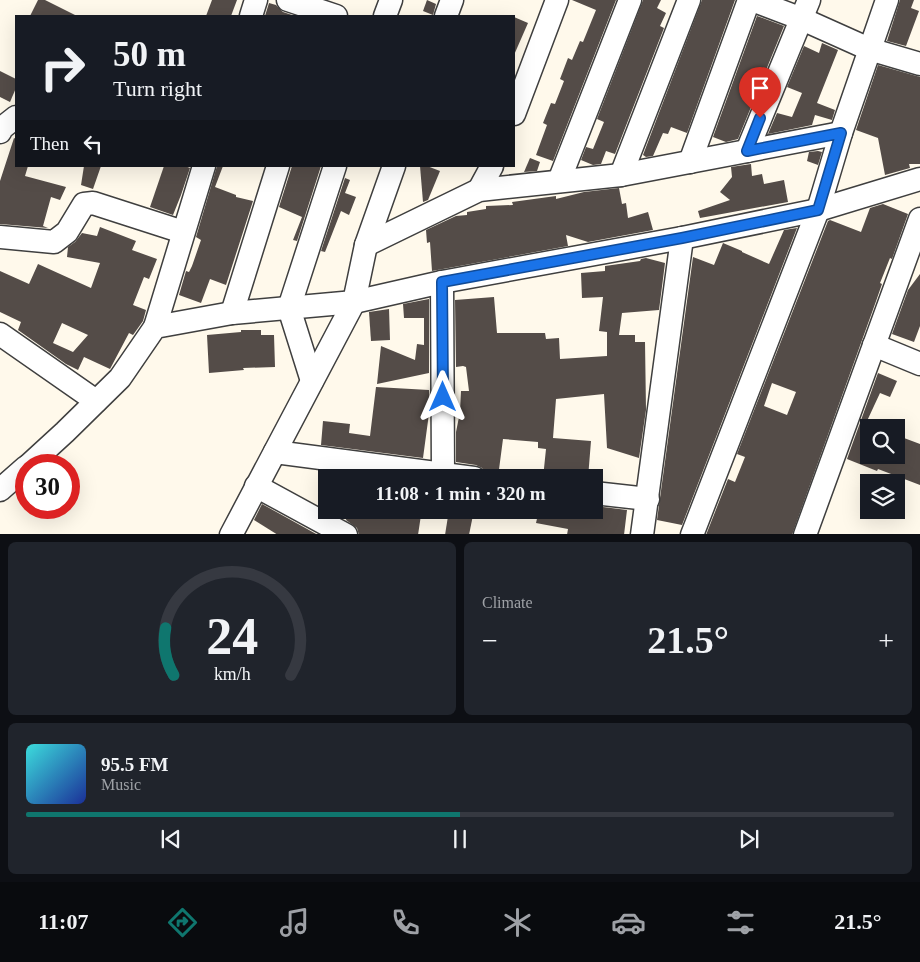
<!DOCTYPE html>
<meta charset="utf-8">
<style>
body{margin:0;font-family:Georgia,serif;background:#20242c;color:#f1f3f6;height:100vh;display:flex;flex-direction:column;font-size:19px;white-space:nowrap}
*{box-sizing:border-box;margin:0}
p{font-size:16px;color:#9ea1a6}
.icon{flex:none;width:28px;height:28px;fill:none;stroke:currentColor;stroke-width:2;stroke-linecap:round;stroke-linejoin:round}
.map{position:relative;height:534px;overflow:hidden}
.details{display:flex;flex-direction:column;gap:8px;padding:8px;background:#0d0f14;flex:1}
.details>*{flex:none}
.banner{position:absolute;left:15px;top:15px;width:500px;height:152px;border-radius:0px;box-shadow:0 5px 20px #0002;background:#171b24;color:#f1f3f6;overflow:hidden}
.fabs{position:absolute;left:860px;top:419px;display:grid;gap:10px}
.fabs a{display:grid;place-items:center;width:45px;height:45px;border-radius:0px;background:#171b24;box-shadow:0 5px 20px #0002;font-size:25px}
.speed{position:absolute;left:15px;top:454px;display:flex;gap:10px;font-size:25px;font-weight:700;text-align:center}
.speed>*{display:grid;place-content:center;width:65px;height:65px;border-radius:50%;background:#171b24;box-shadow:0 5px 20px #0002;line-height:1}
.speed .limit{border:8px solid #d22;background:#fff;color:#111}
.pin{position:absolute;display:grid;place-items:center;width:42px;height:42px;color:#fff;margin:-51px -21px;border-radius:50% 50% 50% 0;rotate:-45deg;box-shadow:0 0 5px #0007}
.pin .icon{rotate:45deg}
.me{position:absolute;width:55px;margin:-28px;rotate:0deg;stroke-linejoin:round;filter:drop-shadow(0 0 4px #0008)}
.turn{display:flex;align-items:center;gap:18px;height:105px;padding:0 15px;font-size:22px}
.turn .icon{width:65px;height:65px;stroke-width:2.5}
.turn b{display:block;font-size:35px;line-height:42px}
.then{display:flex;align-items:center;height:48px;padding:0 15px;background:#0003;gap:10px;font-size:19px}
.big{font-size:38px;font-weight:700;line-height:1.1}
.details .tile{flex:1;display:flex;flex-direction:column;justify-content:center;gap:8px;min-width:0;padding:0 18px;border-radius:8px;background:#20242c}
.details .dial{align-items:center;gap:0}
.dial svg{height:130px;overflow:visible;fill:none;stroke:#363941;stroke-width:7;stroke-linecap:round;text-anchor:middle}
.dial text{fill:#f1f3f6;stroke:none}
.song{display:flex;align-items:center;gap:15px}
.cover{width:60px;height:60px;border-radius:8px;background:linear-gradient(135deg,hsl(180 70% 55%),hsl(230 70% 35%))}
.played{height:5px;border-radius:2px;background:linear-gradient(90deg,#0f766e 50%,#363941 50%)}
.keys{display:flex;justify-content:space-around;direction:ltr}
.heat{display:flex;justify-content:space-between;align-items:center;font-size:28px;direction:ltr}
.details .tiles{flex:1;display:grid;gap:8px;grid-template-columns:1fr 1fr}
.tile:last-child{grid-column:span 2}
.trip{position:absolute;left:318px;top:469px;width:285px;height:50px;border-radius:0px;background:#171b24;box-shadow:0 5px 20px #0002;font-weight:700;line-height:50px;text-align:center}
.menu{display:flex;height:80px;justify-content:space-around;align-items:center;background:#090b0e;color:#9ea1a6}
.menu .icon{width:35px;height:35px}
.menu .selected{color:#0f766e}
.menu b{font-size:22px;color:#f1f3f6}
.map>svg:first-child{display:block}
.building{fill:#544c48;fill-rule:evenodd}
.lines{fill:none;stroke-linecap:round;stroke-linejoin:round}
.minor-casing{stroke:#3f3f3f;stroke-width:25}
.minor{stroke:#fff;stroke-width:22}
.route-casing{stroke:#114b97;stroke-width:12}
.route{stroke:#1a73e8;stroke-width:9}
</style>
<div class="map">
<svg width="920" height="535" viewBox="0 0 920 535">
<rect width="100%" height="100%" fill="#fff9eb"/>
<g class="building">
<polygon points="38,0 45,0 77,16 30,16"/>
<polygon points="212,0 237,0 231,16 206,16"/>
<polygon points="427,0 436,4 433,15 423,11"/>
<polygon points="572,0 616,0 553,161 536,155 547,125 543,123 551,103 555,104 564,81 560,79 568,58 572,60 580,41 583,42 596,10"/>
<polygon points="643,0 661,0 657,8 666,13 660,26 664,28 615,154 606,151 601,164 593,165 581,160 586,147 593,149 604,122 597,119"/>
<polygon points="702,0 735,0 687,133 671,127 668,134 663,133 653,156 646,157 643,155"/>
<polygon points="900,0 914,0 911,8 919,11 906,46 887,41"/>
<polygon points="269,3 276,5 283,12 295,16 265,16"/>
<polygon points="757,16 784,26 738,139 726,142 713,137"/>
<polygon points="514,17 528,23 514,55"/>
<polygon points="822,43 838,50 817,103 835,110 832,120 815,115 812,125 768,134 777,113 792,117 802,93 787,87 804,46 819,53"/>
<polygon points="878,65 920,77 920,164 909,164 910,168 885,175 878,138 856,130"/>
<polygon points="0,71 16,79 16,88 10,102 0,97"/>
<polygon points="14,138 16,139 16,166 28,166 25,176 66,187 60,200 51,197 43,226 48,228 0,224 0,181"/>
<polygon points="818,151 822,152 818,165 807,161 809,152"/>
<polygon points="530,158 540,162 537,171 524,172"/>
<polygon points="751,164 752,176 762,174 764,184 784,180 788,202 700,218 698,211 730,200 720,192 732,177 731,167"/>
<polygon points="84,166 101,166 93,189 81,185"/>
<polygon points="164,166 185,166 190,168 181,195 173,215 150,207"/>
<polygon points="217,166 223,166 215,187 236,195 236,197 253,201 226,285 210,279 201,303 179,295 186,271 189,272 192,266 201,240 196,237"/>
<polygon points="292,166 321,166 297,241 293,240 302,217 279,207"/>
<polygon points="420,166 427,166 440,171 428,200 423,202"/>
<polygon points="345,178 350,180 345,193 356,197 349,215 341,211 325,252 321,251"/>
<polygon points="619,188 622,204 626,203 628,218 648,212 653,230 588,242 566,235 568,246 432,271 430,242 427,243 426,230 456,216 467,215 467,212 486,209 486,206 513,205 512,202 556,196 556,199 584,192"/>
<path d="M 883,204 L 908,214 L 892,259 L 890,258 L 880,283 L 882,284 L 875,304 L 792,535 L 706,535 L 728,479 L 735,482 L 745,457 L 737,454 L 828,221 L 830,220 L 861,232 L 870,208 ZM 772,383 L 796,392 L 787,415 L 764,406 Z"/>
<path d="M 100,227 L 136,241 L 132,250 L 157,259 L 149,279 L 144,277 L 133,305 L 146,310 L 143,321 L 133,335 L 129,333 L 110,369 L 84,357 L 78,370 L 66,364 L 18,330 L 21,322 L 0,312 L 0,271 L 29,284 L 38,264 L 91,288 L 100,263 L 67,257 L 68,247 L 75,242 L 82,233 L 97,236 ZM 62,323 L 88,335 L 73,352 L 53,343 Z"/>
<polygon points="797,228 682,525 657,520 693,257 714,265 723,243 742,251 742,252 769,264 784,230"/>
<polygon points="646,258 665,263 659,310 622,313 619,335 635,335 635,342 645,342 646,410 639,458 607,448 604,394 556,399 553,438 591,441 588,478 543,478 546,449 538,448 538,442 503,439 498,477 486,475 482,468 476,465 456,462 456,432 460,412 461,391 469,391 466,367 463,366 456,367 455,300 494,297 497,333 545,333 546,339 559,338 560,359 607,356 607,332 599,331 603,297 582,298 581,273 605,271 605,266 640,261 641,259"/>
<polygon points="920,274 920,326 914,342 892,334 908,290"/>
<polygon points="429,299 429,373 377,384 381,346 415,360 417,344 424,345 424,318 404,318 403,304"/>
<polygon points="389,309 390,340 371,341 369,312"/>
<polygon points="241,330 261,330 261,335 274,335 275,367 243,368 244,370 209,373 207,335 241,332"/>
<polygon points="878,373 897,381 890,397 880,393 867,421 872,423 869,428 869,455 896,455 896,435 920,444 920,485 878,469 877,471 847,459"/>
<polygon points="376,387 429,390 430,406 423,458 321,445 323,421 350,424 349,433 370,436"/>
<polygon points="262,504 318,535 278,535 254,520"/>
<polygon points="603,507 627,510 624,535 567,535 568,529 536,523 539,510 603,510"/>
<polygon points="348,510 390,510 390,511 421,515 418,535 359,535 357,528 346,520"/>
<polygon points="449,510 474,510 469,535 445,535"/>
</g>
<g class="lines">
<g class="minor-casing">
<g id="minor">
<polyline points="288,0 336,16"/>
<polyline points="752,0 802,19 869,49 920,64"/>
<polyline points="251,16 256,0"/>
<polyline points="385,16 391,0"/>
<polyline points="446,16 452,0"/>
<polyline points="514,114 557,0"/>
<polyline points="0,132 2,128 16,117"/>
<polyline points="747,151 809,0"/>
<polyline points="690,162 749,0"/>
<polyline points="621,175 689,0"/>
<polyline points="559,181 630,0"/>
<polyline points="479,190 492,166"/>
<polyline points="0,237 54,242 67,232 84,204 93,203 183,232"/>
<polyline points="366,245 479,190 621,175 841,133"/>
<polyline points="442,282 443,474"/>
<polyline points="232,313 278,166"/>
<polyline points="155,327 204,166"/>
<polyline points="0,334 96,401"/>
<polyline points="874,345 920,364"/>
<polyline points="312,381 289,308 335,166"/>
<polyline points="275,452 474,478"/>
<polyline points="29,465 65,432 120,378 155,327 232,313 354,302 442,282 682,238 818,210 920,179"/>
<polyline points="256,486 346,535"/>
<polyline points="0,490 26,467"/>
<polyline points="594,493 648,499"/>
<polyline points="231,535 354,302 366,245 394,166"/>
<polyline points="642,535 682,238"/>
<polyline points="692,535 818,210 841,133 887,0"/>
<polyline points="805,535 920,219"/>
</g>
</g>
<use href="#minor" class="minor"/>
</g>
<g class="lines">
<g class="route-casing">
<polyline id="route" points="443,397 442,282 682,238 818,210 841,133 747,151 760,118"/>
</g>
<use href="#route" class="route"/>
</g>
</svg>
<div class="fabs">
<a><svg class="icon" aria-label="search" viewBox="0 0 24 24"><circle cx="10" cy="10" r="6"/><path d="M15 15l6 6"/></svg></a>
<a><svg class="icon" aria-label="layers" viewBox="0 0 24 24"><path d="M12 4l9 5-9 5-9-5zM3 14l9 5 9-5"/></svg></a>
</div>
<div class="speed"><div class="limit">30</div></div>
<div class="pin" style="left:760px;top:118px;background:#d93025"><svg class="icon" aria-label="arrive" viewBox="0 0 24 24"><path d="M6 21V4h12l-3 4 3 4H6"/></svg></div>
<svg class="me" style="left:443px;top:397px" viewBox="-20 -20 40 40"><path d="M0-17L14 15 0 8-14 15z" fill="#1a73e8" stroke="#fff" stroke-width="4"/></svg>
<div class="trip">11:08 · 1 min · 320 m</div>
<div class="banner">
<div class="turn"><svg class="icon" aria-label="right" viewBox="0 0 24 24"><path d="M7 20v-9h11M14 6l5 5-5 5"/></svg><div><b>50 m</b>Turn right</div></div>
<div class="then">Then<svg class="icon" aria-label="left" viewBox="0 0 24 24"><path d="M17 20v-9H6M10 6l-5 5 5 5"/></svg></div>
</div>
</div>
<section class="details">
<div class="tiles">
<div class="tile dial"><svg viewBox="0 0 100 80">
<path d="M14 69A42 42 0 1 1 86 69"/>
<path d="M14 69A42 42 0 0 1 9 40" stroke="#0f766e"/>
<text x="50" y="56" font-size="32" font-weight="700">24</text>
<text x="50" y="72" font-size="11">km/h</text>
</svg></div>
<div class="tile"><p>Climate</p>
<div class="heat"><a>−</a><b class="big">21.5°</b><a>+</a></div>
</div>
<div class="tile">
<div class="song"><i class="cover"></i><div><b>95.5 FM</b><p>Music</p></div></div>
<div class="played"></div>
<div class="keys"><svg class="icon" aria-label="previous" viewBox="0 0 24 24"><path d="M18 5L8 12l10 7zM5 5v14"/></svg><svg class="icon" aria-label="pause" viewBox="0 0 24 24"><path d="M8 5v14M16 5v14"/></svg><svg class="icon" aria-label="next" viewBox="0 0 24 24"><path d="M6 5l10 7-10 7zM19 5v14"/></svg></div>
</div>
</div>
</section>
<nav class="menu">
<b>11:07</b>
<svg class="icon selected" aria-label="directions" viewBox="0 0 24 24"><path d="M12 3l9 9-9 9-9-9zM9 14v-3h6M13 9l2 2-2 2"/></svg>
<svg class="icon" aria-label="music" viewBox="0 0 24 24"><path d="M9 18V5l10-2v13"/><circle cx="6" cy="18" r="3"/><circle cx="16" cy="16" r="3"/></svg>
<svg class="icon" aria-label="phone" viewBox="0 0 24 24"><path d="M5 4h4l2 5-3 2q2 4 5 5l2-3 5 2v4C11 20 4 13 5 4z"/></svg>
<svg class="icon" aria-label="climate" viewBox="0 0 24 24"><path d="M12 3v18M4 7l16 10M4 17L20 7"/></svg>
<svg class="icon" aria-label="car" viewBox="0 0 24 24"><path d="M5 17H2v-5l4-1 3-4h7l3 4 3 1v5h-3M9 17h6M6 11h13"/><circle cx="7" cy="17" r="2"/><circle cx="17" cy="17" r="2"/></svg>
<svg class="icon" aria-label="filters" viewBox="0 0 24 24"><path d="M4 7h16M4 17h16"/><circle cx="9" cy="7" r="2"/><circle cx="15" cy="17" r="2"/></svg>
<b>21.5°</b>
</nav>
